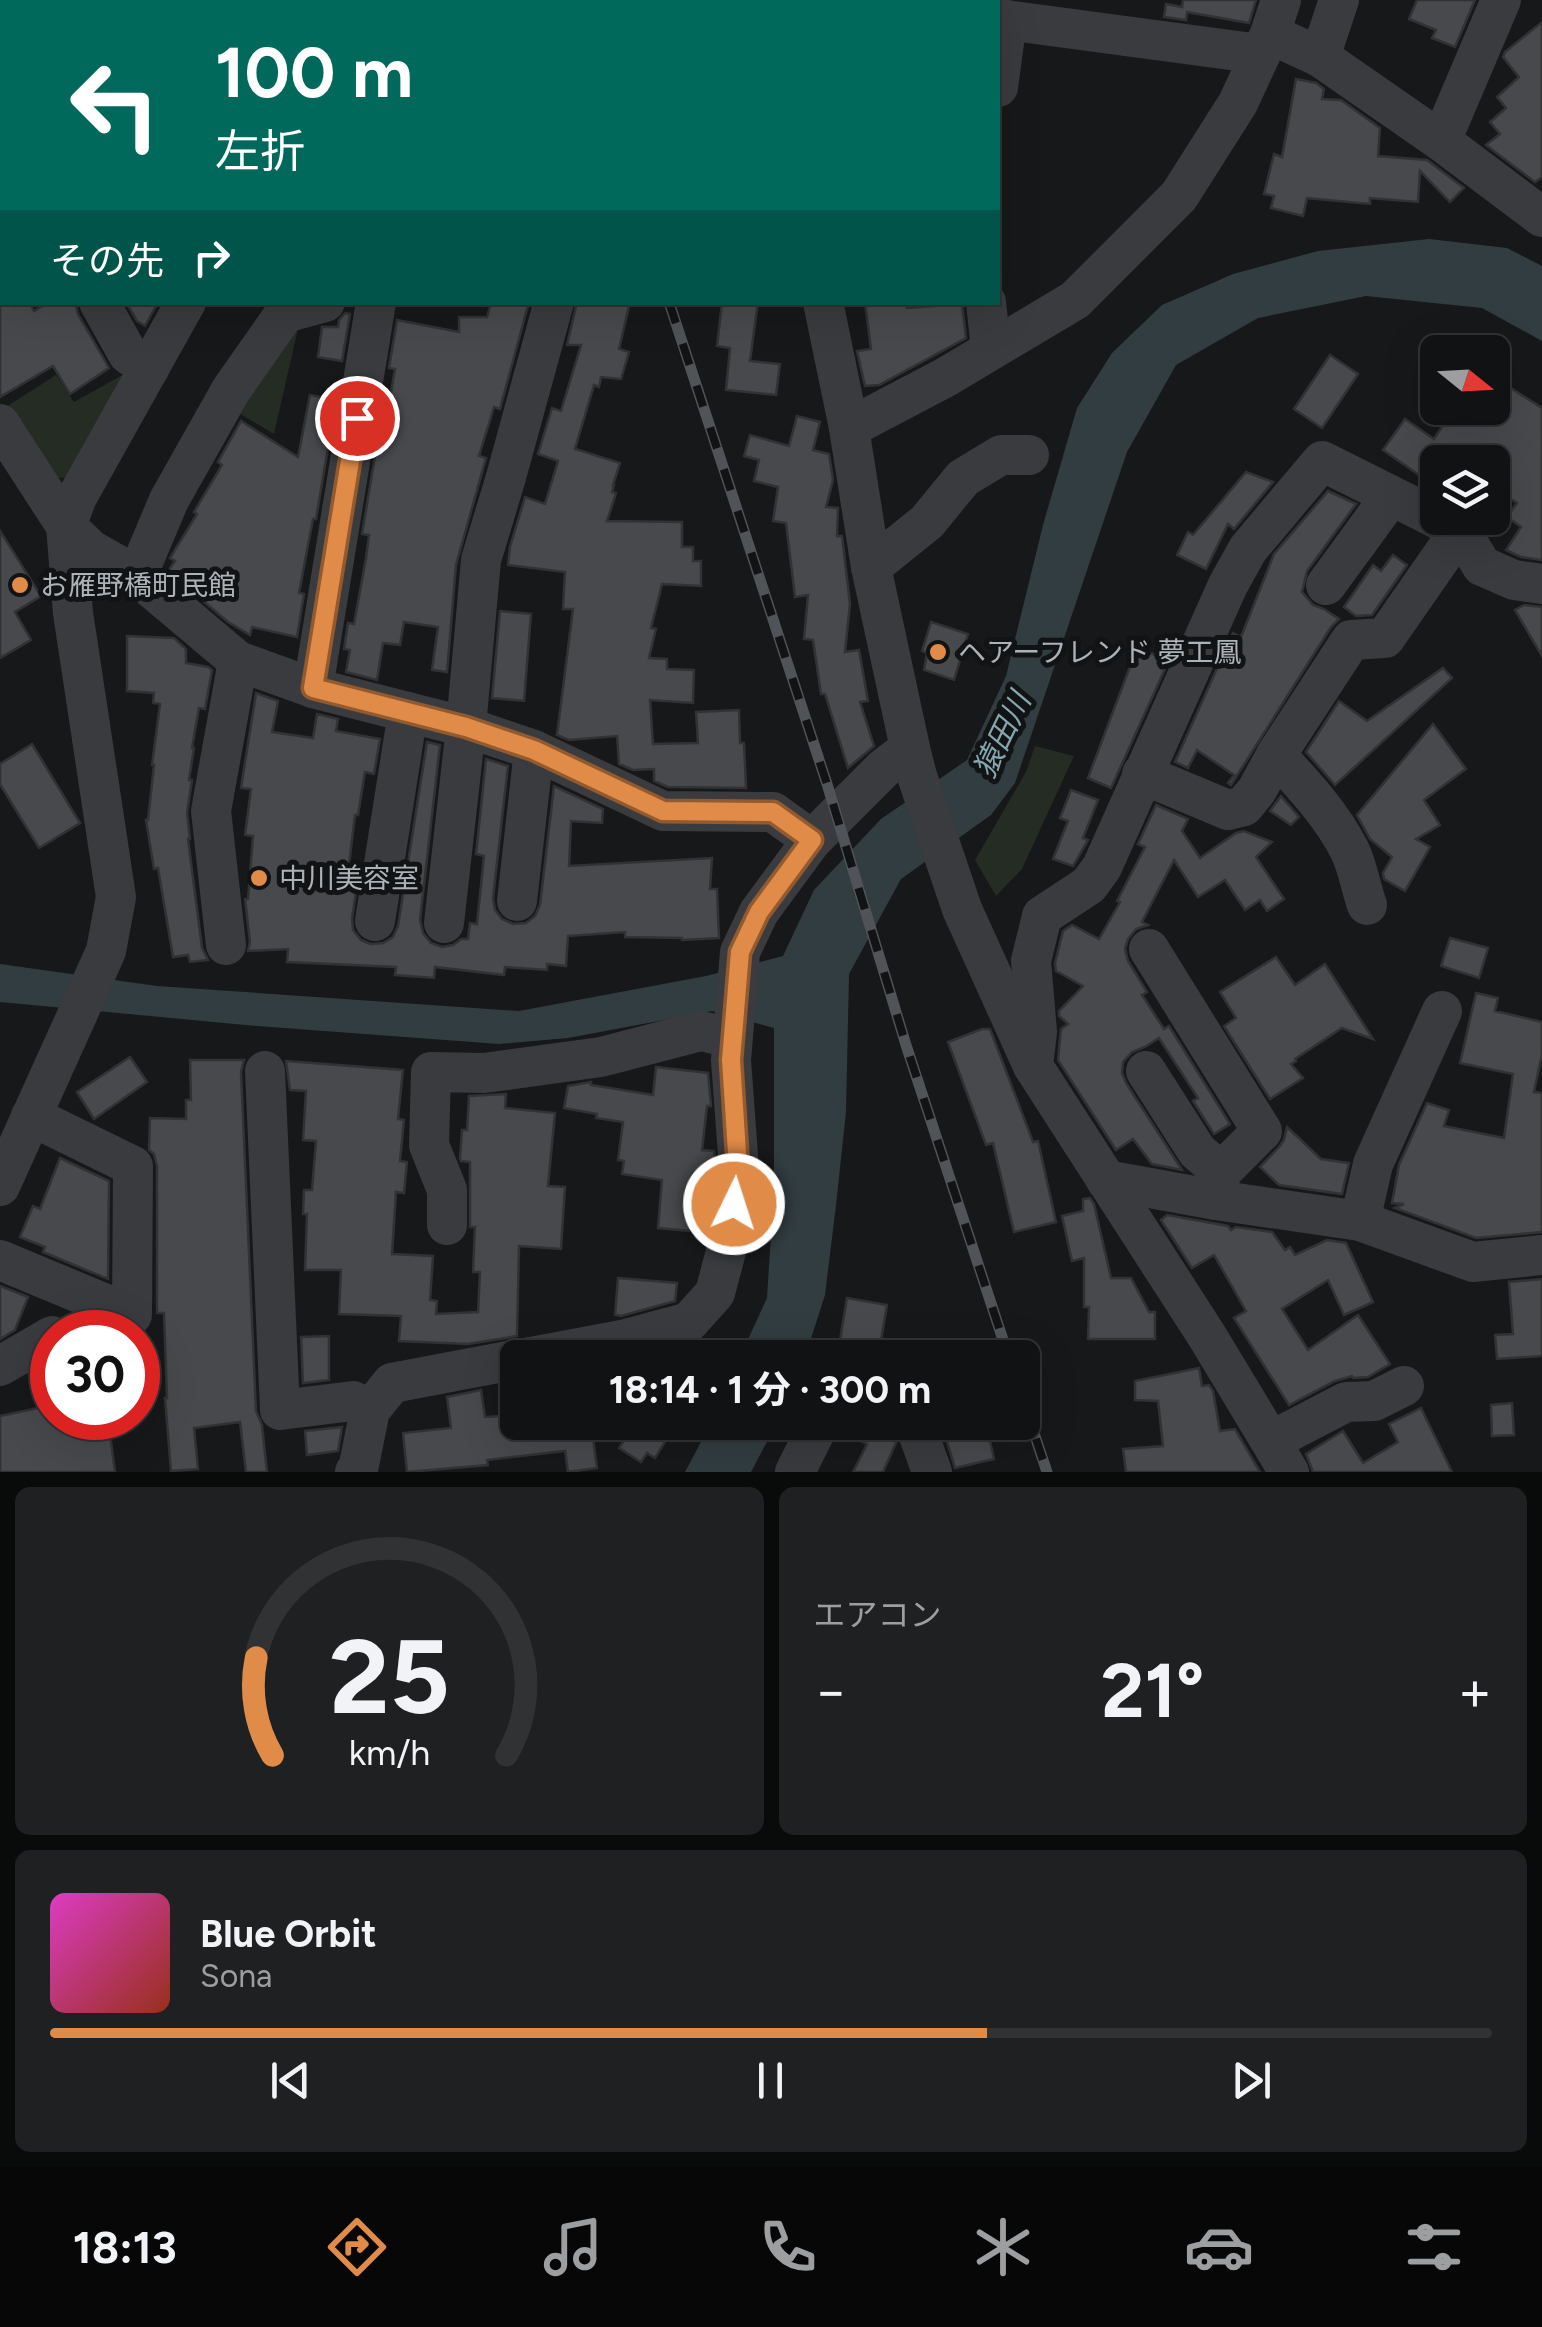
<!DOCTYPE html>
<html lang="ja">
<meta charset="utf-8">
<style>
body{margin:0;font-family:Figtree,"Noto Sans JP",sans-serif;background:#1e2021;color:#f1f3f6;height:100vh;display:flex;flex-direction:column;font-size:38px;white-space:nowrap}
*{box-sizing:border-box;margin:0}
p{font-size:32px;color:#9c9ea0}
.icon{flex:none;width:55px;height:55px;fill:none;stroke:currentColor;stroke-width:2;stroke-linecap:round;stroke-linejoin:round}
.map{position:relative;height:1472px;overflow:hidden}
.details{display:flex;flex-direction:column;gap:15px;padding:15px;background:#090a0a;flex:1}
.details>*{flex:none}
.guide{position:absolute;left:0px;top:0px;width:1000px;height:305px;box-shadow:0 10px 40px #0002,0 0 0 2px #303233;background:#00695c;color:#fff;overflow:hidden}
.needle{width:65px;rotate:108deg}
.fabs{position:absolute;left:1420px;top:335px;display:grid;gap:20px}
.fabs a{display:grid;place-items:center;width:90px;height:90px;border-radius:15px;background:#111213;box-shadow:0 10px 40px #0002,0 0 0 2px #303233;font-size:50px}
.speed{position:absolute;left:30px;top:1310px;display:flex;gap:20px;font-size:50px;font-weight:700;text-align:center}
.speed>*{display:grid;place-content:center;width:130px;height:130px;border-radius:50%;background:#111213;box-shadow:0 10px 40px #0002,0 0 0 2px #303233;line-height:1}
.speed .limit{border:15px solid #d22;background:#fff;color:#111}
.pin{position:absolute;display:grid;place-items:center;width:85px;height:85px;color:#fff;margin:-42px;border:5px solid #fff;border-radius:50%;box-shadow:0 2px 10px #0007}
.me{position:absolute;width:110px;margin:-55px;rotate:4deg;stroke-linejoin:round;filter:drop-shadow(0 0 8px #0008)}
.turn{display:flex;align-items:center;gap:35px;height:210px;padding:0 50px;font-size:45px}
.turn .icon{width:130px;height:130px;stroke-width:2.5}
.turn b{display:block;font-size:70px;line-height:85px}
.then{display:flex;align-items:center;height:95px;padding:0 50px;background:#0003;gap:20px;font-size:38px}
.big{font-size:75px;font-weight:700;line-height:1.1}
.details .tile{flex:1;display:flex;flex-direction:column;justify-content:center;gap:15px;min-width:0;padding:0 35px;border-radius:15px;background:#1e2021}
.details .dial{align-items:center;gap:0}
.dial svg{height:260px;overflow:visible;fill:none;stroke:#303233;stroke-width:7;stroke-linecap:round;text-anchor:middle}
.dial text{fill:#f1f3f6;stroke:none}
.song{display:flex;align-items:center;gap:30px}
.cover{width:120px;height:120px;border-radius:15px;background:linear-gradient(135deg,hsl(310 70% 55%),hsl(10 70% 35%))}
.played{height:10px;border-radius:5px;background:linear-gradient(90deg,#e18b48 65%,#303233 65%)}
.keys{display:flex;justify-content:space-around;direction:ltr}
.heat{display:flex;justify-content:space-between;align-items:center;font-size:55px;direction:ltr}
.details .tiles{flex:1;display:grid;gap:15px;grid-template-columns:1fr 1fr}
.tile:last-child{grid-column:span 2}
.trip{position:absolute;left:500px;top:1340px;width:540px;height:100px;border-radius:15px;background:#111213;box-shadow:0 10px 40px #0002,0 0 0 2px #303233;font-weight:700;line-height:100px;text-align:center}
.tabs{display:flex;height:160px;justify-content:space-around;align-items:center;background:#070708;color:#9c9ea0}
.tabs .icon{width:70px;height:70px}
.tabs .current{color:#e18b48}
.tabs b{font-size:45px;color:#f1f3f6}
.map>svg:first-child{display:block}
.green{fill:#242c24}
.water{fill:#323d41}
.building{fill:#47494c;stroke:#323235;stroke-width:2.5}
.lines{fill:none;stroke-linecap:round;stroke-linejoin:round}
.minor{stroke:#393b3e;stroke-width:40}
.rail-casing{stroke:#505357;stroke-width:11}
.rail{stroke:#121314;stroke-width:8;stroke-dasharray:22;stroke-linecap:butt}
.route-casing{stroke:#925a2f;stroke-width:25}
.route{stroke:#e18b48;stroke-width:18}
.poi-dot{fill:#e18b48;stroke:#121314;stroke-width:4}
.labels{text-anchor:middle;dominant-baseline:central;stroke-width:10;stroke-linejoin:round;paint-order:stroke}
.poi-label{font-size:28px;fill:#abb2b8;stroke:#121314;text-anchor:start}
.water-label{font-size:30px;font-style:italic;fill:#85a5af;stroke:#121314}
</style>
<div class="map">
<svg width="1542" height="1472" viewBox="0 0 1542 1472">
<rect width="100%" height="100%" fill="#171819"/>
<g class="green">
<polygon points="300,320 274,434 237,412"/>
<polygon points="126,373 71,477 47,479 4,408 56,375 74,402"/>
<polygon points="1035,746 1074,756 1022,869 996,896 975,860 1026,772"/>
</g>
<g class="water">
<polygon points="1429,239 1507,248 1542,266 1542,341 1482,308 1366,296 1258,318 1176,365 1127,452 1015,783 991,815 901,879 849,974 846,1112 836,1205 825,1295 805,1357 740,1357 767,1298 774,1186 774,1028 712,1011 568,1038 499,1044 257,1026 0,1002 0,964 157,986 519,1011 706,976 783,956 814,890 881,819 967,760 1006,676 1043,525 1077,408 1112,353 1162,305 1233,274 1318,251"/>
<polygon points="711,1423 711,1422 777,1423 751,1472 685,1472"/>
</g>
<g class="building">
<polygon points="1183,0 1256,0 1249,23 1187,12 1186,20 1164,17 1166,4 1182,7"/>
<polygon points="1417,0 1475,0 1455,47 1432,38 1436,30 1409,19"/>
<polygon points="1542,22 1542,177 1535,182 1486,145 1500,134 1490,122 1506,108 1497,97 1519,77 1503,57 1505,52"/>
<polygon points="1296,79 1316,83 1324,89 1322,99 1341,100 1380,128 1378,156 1427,160 1464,188 1450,202 1420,171 1418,202 1370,198 1370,204 1307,198 1303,216 1271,208 1274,196 1264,194 1274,154 1282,157"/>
<polygon points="0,302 29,302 34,311 49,302 75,302 78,314 109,368 70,394 53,366 0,397"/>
<polygon points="126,302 158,302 145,326 137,321"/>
<polygon points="491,302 529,302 500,409 494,407 479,456 486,458 456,565 447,672 432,670 438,627 404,622 400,645 383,643 377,680 346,672 350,650 344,649 348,623 354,624 366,558 369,535 362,534 383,408 388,409 395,369 389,368 397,320 459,332 459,317 487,317"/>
<polygon points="577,302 630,302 619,349 629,352 621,379 601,377 599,387 594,385 575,449 620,463 613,485 614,485 612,492 616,493 607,521 682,522 682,547 693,547 693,561 701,561 701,586 662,584 651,628 656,629 649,658 667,659 667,669 694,670 693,703 650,700 653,744 698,743 696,712 739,710 740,743 744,743 746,788 668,787 654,781 654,769 633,770 619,764 617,736 569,740 557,735 573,609 563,609 565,572 508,565 510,547 525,497 545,504 558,461 538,454 552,408 561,411 581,345 567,345"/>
<polygon points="722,302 758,302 750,361 780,364 776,395 726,390 730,348 717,346"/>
<polygon points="865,302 906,302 907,308 962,304 966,338 879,385 865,386 857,351 871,349"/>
<polygon points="345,313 350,314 342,361 318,357 322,327 338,327 339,320"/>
<polygon points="1330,355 1358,374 1322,428 1294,409"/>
<polygon points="1492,376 1542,408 1542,560 1521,557 1506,550 1521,527 1507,517 1517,503 1492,486 1492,462 1438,462 1438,488 1383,450 1405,419 1434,439 1454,408 1492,408"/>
<polygon points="310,395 336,400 316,519 313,519 299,593 304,594 297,637 252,627 250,635 228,622 168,571 175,561 170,558 197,514 194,512 222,465 218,462 241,421 298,457"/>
<polygon points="797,416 820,422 813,450 829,454 833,480 826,507 838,508 837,536 842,536 850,604 845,652 859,650 868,701 860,702 874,746 848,768 825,694 821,694 813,640 804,639 808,595 795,597 786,523 773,521 778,487 754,481 759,460 744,456 750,435 789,446"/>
<polygon points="1246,472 1273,482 1234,529 1228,524 1206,569 1177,555 1188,532 1193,535"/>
<polygon points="1328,491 1356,504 1307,571 1302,592 1313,605 1324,609 1339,619 1331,627 1231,785 1228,783 1234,775 1197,750 1188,768 1175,762 1233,633 1241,637 1274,554"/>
<polygon points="0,531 41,596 15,612 31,640 0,658"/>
<polygon points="1393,555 1407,565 1372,615 1356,616 1344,607 1373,565 1381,571"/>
<polygon points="1524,605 1542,607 1542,656 1515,610"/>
<polygon points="500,611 531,614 524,701 492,698"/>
<polygon points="931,622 968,634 954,680 924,670 927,653 922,651"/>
<polygon points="127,636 174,638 186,649 186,663 208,667 212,670 205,709 199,708 192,748 194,748 189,780 192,780 187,813 190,839 188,839 202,948 208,960 190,962 188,955 173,957 158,868 154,869 146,820 148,820 154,765 152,765 160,704 153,703 154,693 127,691"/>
<polygon points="1137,648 1169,660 1111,788 1088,778"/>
<polygon points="1443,668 1452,678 1335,785 1306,752 1339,701 1367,721"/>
<polygon points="256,693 278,701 272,732 313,738 317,714 338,719 336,731 380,739 374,774 365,772 358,815 355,815 349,865 360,866 352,918 353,930 361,940 370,944 383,943 393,937 398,926 427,742 440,745 420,920 423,933 431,943 442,947 453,945 461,939 468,939 470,923 477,924 484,856 476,854 486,759 508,766 493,898 495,910 502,919 513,924 526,923 535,916 540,905 554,786 603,809 602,823 571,821 569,866 712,858 710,889 717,889 719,938 682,940 682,938 625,937 625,932 568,936 566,966 547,964 547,970 505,967 504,975 435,967 434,978 395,975 396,967 287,962 288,949 248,951 250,942 245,899 248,899 253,836 245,835 251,789 241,788"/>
<polygon points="1433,724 1466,769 1424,800 1440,825 1416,839 1430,847 1405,891 1384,879 1383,873 1392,857 1370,839 1357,815"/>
<polygon points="32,744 80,823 39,848 0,784 0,764"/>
<polygon points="1071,790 1098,800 1083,838 1088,840 1073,866 1053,859 1068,821 1060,818"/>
<polygon points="1281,796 1299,817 1291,825 1270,811"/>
<polygon points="1156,805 1188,819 1182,831 1200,858 1236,833 1244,831 1272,842 1256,857 1284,899 1267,911 1260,900 1245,910 1225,880 1198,897 1174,860 1142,922 1148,925 1136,929 1128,939 1125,949 1128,961 1147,992 1142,995 1164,1029 1169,1026 1230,1124 1214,1134 1193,1101 1198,1098 1159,1038 1145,1047 1132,1052 1123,1062 1122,1073 1126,1083 1182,1170 1152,1164 1133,1139 1116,1150 1058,1060 1061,1029 1068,1024 1059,1016 1059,1011 1083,986 1056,971 1055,963 1063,931 1072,925 1099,939 1120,902 1117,901 1145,847 1138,844"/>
<polygon points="1450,938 1488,948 1479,978 1441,966"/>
<polygon points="1276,957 1295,985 1325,964 1373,1039 1342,1028 1295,1059 1296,1061 1291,1064 1303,1078 1270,1099 1224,1026 1236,1018 1220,992"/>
<polygon points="1476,993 1498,998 1495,1011 1542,1022 1542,1054 1534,1092 1542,1093 1542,1232 1476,1238 1395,1208 1404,1204 1392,1203 1399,1165 1427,1103 1449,1110 1444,1126 1504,1138 1513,1074 1460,1063"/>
<polygon points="982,1029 990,1029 1033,1142 1038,1141 1056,1222 1014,1232 993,1143 986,1145 948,1042"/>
<polygon points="130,1057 147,1082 94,1119 77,1092"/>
<polygon points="190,1060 244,1060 241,1072 256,1411 262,1425 267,1472 246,1472 240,1422 194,1428 198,1469 171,1471 165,1398 167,1398 164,1313 157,1313 157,1166 154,1154 149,1150 150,1118 186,1119 186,1100 191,1100"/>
<polygon points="286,1061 403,1070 398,1119 404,1120 400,1161 407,1162 404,1193 396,1192 392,1254 433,1256 430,1300 437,1301 436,1314 478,1312 480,1272 473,1272 475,1227 470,1227 470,1162 461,1161 460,1159 462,1130 467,1130 469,1096 506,1094 505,1108 555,1113 548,1186 565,1187 561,1249 519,1246 517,1336 468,1344 399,1341 401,1316 339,1314 341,1270 305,1270 307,1214 303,1214 304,1190 312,1190 316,1141 303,1140 306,1091 290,1090"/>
<polygon points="656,1067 708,1073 711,1106 707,1106 702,1150 714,1151 715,1168 709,1214 702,1214 701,1232 658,1228 662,1180 622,1174 624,1161 618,1160 623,1122 596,1118 597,1114 564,1108 568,1086 591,1082 591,1085 653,1095"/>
<polygon points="1287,1127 1321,1159 1349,1163 1342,1194 1279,1185 1260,1167 1279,1147 1284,1140"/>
<polygon points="60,1158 109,1181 108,1279 43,1252 45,1247 20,1237 33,1206 40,1209"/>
<polygon points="1090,1198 1094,1204 1111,1278 1131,1278 1149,1312 1155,1312 1155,1339 1088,1339 1089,1307 1084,1307 1084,1258 1072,1261 1062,1216 1083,1211 1083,1199"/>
<polygon points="1167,1215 1228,1226 1231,1230 1236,1227 1272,1232 1285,1250 1290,1247 1295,1255 1327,1240 1346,1243 1373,1302 1344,1315 1328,1280 1282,1309 1308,1350 1358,1315 1390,1364 1368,1377 1353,1378 1352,1376 1335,1381 1289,1405 1234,1318 1246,1311 1214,1255 1192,1268 1161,1220"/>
<polygon points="618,1278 677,1283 675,1301 621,1316 615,1315"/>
<polygon points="1542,1279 1542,1356 1497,1359 1495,1335 1513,1334 1509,1282"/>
<polygon points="0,1286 28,1297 15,1330 0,1339"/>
<polygon points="847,1298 887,1305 878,1358 837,1358"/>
<polygon points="329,1336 329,1380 303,1383 301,1337"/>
<polygon points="1199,1368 1202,1386 1209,1385 1213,1391 1220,1431 1235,1429 1260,1472 1126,1472 1123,1449 1163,1446 1158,1401 1135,1400 1135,1381"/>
<polygon points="481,1390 485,1417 518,1415 518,1422 591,1422 597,1468 568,1472 565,1451 487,1460 488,1465 407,1472 403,1433 451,1428 447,1397"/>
<polygon points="1512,1403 1514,1435 1492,1436 1491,1405"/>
<polygon points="52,1405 52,1418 108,1418 115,1472 0,1472 0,1416"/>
<polygon points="1421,1408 1452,1472 1313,1472 1306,1454 1343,1431 1363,1463 1398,1442 1389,1424"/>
<polygon points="635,1422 677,1422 655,1458 647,1453 641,1462 619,1448"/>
<polygon points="867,1422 891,1424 896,1443 883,1472 853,1472 867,1444 858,1440"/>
<polygon points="941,1422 986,1422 994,1459 955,1468"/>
<polygon points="342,1427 338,1451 307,1455 305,1431"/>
</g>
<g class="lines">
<g class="minor">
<polyline points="10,0 12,2"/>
<polyline points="186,0 188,2"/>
<polyline points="473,0 474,2"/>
<polyline points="777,0 778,2"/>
<polyline points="1281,0 1270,34 1238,103 1179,196 1075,300 946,377 849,428 871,567 910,748 917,776 962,909 1033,1066 1207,1336 1289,1472"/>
<polyline points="998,19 1260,54"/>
<polyline points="1270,34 1320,57 1441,141 1542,217"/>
<polyline points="1320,57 1339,0"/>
<polyline points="998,87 1007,20"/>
<polyline points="1441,141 1501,0"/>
<polyline points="0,149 2,147"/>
<polyline points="99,302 128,354 149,369"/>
<polyline points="823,302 849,428"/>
<polyline points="986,302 991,350"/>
<polyline points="0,424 66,526 91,550 137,576 238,661 313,688 466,727 534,750 663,811 773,812 812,840"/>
<polyline points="871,567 927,522 963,478 1001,455 1029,455"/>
<polyline points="137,576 169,500 231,390 285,313 325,302"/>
<polyline points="1326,585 1391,496"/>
<polyline points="313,688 376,302"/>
<polyline points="1142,774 1228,810 1244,806 1257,790 1276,755"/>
<polyline points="517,901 534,750"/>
<path d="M 1367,905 C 1361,888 1358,868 1350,851 C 1332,815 1303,784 1276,755 L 1351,640 L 1385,638 L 1460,530"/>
<polyline points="375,921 408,712"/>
<polyline points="444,923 466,727 481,560 506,477 554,302"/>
<polyline points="226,945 211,811 238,661"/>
<polyline points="1149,949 1262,1131 1221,1172 1216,1200"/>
<polyline points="1034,1057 1037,1032 1031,961 1042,916 1089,885 1102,867 1228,585 1248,549 1322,461 1460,530 1482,566 1514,580 1542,584"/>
<polyline points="265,1071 280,1410 353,1401 370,1410"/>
<polyline points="1146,1071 1197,1151 1221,1172"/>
<polyline points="1106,1180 1216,1200 1360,1221 1473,1262 1542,1255"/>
<polyline points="0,1186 106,951 116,897 73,613 66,526 77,497 186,302"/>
<polyline points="1360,1221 1373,1164 1442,1011"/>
<polyline points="447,1225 447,1190 429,1145 431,1072 484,1073 601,1057 701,1031 732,1038"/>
<polyline points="0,1260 132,1315 133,1166 31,1116"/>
<polyline points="526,1358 622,1340 689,1322 715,1293 729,1240 739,1169 731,1060 740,952 759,912 812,840 884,768 910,748"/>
<polyline points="0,1366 52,1336"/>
<polyline points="914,1422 932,1472"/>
<polyline points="1271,1441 1346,1402 1374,1401 1404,1386"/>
<polyline points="355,1472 358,1470 370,1410 392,1383 518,1359"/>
<polyline points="795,1472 820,1422"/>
</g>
<g class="rail-casing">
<g id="rail">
<polyline points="570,0 571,2"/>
<polyline points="669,302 827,784 906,1045 1009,1358"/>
<polyline points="1022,1397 1047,1472"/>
</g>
</g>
<use href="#rail" class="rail"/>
</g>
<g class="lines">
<g class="route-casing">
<polyline id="route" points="357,418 313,688 466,727 534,750 663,811 773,812 812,840 759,912 740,952 731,1060 738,1168 734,1204"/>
</g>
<use href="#route" class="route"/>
</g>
<g class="poi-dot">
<circle cx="20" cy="585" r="10"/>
<circle cx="938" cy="652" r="10"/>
<circle cx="259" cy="878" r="10"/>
</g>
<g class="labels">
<g class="poi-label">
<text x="40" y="585">お雁野橋町民館</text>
<text x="958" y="652">ヘアーフレンド 夢工鳳</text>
<text x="279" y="878">中川美容室</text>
</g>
<g class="water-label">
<text transform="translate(1002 735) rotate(-64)">猿田川</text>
</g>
</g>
</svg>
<div class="fabs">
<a><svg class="needle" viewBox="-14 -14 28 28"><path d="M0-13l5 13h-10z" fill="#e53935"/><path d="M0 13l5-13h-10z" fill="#9c9ea0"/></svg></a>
<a><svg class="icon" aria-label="layers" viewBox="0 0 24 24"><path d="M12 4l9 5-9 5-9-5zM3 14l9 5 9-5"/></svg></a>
</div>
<div class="speed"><div class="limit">30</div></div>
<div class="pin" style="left:357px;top:418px;background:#d93025"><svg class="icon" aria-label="arrive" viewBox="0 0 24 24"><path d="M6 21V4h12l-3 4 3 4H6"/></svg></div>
<svg class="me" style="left:734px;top:1204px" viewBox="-20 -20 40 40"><circle r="17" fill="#e18b48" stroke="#fff" stroke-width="3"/><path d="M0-11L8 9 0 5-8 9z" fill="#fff"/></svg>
<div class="trip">18:14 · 1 分 · 300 m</div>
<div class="guide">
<div class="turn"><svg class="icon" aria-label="left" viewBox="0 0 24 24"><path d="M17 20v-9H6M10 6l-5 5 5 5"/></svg><div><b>100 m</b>左折</div></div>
<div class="then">その先<svg class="icon" aria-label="right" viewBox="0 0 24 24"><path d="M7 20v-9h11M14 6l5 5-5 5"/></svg></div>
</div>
</div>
<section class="details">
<div class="tiles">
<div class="tile dial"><svg viewBox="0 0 100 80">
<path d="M14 69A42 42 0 1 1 86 69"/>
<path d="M14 69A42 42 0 0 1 9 39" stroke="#e18b48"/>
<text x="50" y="56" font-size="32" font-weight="700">25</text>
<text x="50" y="72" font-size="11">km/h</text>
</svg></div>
<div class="tile"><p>エアコン</p>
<div class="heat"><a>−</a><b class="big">21°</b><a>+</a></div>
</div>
<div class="tile">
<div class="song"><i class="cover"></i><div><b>Blue Orbit</b><p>Sona</p></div></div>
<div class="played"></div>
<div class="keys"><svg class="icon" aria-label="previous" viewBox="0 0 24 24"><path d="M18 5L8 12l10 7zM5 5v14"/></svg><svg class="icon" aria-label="pause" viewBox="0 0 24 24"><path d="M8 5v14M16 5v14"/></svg><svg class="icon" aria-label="next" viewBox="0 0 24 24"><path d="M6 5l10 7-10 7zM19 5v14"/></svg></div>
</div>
</div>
</section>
<nav class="tabs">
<b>18:13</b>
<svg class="icon current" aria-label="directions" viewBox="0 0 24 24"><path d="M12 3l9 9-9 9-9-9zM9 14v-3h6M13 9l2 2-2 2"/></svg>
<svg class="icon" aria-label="music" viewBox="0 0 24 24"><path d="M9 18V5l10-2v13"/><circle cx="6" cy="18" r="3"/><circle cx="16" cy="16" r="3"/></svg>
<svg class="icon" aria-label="phone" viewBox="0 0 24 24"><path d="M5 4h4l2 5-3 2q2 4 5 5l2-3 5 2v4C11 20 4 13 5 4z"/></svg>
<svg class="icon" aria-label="climate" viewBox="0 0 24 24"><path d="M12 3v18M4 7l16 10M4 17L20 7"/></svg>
<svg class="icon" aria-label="car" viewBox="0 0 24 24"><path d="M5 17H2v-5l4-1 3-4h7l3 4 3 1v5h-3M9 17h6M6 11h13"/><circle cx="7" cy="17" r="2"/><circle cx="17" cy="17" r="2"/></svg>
<svg class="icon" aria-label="filters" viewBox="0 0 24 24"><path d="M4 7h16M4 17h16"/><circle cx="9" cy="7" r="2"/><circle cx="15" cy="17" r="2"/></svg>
</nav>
